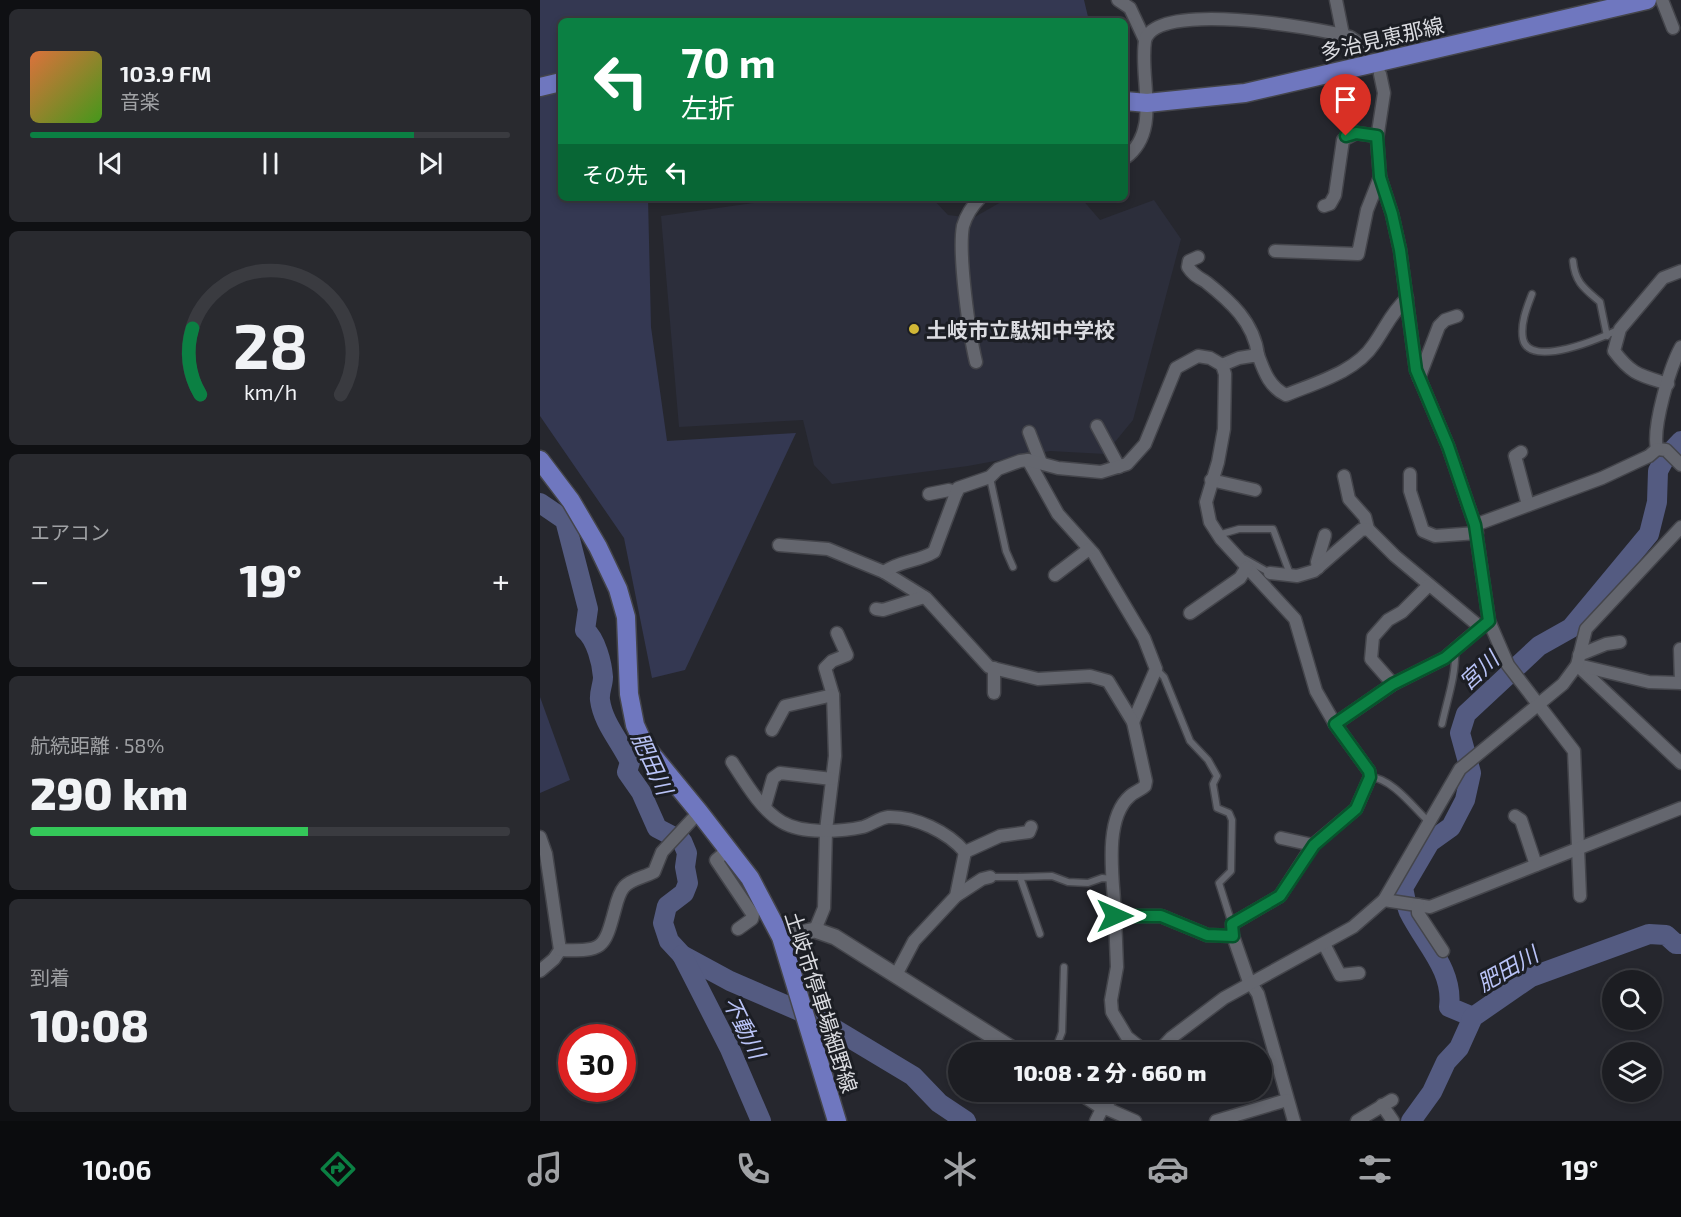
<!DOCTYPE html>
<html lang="ja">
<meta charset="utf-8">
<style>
body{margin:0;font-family:"Exo 2","Noto Sans JP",sans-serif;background:#292a2f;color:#f1f3f6;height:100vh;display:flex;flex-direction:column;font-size:22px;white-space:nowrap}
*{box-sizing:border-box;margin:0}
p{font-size:20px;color:#a0a2a5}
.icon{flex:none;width:33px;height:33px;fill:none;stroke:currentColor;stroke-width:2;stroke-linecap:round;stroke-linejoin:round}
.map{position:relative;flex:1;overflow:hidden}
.drawer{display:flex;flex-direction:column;gap:9px;padding:9px;background:#0f1013;width:540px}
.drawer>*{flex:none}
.banner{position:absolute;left:18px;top:18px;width:570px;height:183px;border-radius:9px;box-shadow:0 3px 9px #0003,0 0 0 2px #3a3b40;background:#0b8043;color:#fff;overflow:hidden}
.tools{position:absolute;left:1062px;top:970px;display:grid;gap:12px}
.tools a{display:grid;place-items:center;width:60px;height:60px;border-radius:50%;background:#1c1d22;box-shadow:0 3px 9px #0003,0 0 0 2px #3a3b40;font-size:30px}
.speed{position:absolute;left:18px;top:1024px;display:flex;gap:12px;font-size:30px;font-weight:700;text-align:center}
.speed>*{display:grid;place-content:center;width:78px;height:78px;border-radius:50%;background:#1c1d22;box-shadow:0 3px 9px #0003,0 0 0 2px #3a3b40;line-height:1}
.speed .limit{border:9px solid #d22;background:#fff;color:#111}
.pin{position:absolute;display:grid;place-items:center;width:51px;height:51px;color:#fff;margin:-62px -26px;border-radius:50% 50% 50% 0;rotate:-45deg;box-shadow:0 0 6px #0007}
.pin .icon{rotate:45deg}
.me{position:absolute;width:66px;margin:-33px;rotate:90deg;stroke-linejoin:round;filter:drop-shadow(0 0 4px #0008)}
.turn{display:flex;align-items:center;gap:21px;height:126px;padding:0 24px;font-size:27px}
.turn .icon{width:78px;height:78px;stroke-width:2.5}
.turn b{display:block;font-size:42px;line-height:51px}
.then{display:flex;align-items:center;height:57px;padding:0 24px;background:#0003;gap:12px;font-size:22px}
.big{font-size:45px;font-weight:800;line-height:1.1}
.drawer .card{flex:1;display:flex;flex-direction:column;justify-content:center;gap:9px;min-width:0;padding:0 21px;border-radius:9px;background:#292a2f}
.drawer .dial{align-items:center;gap:0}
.dial svg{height:156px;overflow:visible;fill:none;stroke:#3a3b40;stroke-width:7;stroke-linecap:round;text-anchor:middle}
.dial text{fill:#f1f3f6;stroke:none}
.song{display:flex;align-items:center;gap:18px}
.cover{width:72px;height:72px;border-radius:9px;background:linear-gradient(135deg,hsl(20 70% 55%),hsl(100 70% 35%))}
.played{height:6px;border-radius:3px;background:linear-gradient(90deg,#0b8043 80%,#3a3b40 80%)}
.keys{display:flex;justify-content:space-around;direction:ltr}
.heat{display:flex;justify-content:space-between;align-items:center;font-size:33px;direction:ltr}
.charge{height:9px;border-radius:4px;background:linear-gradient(90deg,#34c759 58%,#3a3b40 0)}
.trip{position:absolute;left:408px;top:1042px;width:324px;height:60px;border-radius:30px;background:#1c1d22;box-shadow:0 3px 9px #0003,0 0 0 2px #3a3b40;font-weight:800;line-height:60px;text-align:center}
.tabs{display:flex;height:96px;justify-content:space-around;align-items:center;background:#0b0c0e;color:#a0a2a5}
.tabs .icon{width:42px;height:42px}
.tabs .selected{color:#0b8043}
.tabs b{font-size:27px;color:#f1f3f6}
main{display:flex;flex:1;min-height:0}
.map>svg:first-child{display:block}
.built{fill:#2c2e3b}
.green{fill:#343852}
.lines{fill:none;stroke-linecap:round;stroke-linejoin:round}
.river{stroke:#545b81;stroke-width:20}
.service-casing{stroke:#44454b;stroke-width:9}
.minor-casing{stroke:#44454b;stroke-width:15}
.tertiary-casing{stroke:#44454b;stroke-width:18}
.primary-casing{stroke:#44454b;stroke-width:21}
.service{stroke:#64666e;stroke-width:6}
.minor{stroke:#64666e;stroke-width:12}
.tertiary{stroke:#64666e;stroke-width:15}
.primary{stroke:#6f77bf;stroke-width:18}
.route-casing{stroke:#07532c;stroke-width:15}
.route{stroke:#0b8043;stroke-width:10}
.poi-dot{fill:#d1b736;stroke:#1c1e24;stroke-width:2}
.labels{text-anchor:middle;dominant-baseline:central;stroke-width:6;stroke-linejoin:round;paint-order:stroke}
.street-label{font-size:21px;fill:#dbdce1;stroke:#1c1e24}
.poi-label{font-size:21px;font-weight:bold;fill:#dbdce1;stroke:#1c1e24;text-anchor:start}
.water-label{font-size:22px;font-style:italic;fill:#b9c3f7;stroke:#1c1e24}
</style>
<main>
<section class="drawer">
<div class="card">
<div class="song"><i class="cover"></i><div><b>103.9 FM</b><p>音楽</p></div></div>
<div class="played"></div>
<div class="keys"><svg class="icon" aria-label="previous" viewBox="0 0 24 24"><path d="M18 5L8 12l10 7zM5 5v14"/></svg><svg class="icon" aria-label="pause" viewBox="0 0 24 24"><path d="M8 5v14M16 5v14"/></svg><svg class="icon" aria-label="next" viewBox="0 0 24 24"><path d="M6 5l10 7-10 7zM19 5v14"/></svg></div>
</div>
<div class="card dial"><svg viewBox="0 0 100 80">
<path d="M14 69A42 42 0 1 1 86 69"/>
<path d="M14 69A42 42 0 0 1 10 35" stroke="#0b8043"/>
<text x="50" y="56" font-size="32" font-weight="700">28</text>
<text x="50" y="72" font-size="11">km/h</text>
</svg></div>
<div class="card"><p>エアコン</p>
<div class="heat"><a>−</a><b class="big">19°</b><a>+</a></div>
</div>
<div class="card"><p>航続距離 · 58%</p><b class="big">290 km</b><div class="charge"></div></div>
<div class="card"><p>到着</p><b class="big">10:08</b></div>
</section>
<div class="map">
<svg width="1141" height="1121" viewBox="0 0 1141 1121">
<rect width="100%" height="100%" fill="#26272e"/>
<polygon class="built" points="249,198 392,198 408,215 433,218 468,198 541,198 560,220 614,200 641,239 593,420 565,454 510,451 428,466 292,484 274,465 263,420 139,427 121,216"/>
<g class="green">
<polygon points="0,0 544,0 549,21 21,21 21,198 108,198 111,327 127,441 256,433 145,670 112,678 84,538 0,416"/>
<polygon points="0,697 30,780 0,793"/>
</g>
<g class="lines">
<g class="river">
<path d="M 0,503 L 25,520 L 48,609 L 45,630 C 56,639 62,663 63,677 C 63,685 59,692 60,700 C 63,723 80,741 90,762 L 87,772 L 101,792 L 117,828 L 142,841 L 147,853 L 145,867 L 148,883 L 144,893 L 127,906 L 123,923 L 129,941 L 142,955 L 190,981 L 278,1019 L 373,1076 L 399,1103 L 426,1121"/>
<polyline points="142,955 190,1049 221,1121"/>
<path d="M 933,1017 L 909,1007 C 914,970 884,943 869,912 C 866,905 865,896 863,888 L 890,842 L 911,827 L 925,800 L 931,773 L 920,733 L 926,714 L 999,646 L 1031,628 L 1109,534 L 1117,502 L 1118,471 L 1125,458 L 1141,441"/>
<polyline points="871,1121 892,1092 906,1062 919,1048 933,1017 991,977 1109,934 1126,935 1136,944 1141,944"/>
</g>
<g class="service-casing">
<g id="service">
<path d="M 1033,261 C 1035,283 1045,289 1060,302 L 1067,336"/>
<path d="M 992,294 C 987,307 980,324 983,339 C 989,369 1063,338 1079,329"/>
<polyline points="450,478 466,551 473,567"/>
<polyline points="678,535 699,529 733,529 750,574"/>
<polyline points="705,559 730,573"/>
<polyline points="616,669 624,677 650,741 668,760 677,776 673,784 677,808 689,813 692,820 691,871 679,883 692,924"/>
<path d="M 902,724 C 907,700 916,676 915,652"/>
<path d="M 830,777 C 852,778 874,808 889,822"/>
<polyline points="450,877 480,877 500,934"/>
<polyline points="480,877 512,876 528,882 548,883 562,878 574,879"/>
<polyline points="514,1053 522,1032 524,967"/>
</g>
</g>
<g class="minor-casing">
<g id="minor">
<polyline points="578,0 590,8 605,40"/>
<polyline points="796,0 803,35"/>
<polyline points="1122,0 1133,28"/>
<polyline points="840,74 844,93 837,139 840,177 852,214 860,250 876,370 908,446 935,525 949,621 968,665 1034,751 1040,896"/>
<path d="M 585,158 C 622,131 599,80 605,41 C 614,0 774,27 810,37 L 820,44"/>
<polyline points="784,206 790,204 795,195 803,140 816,133 837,136"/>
<polyline points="735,251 818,254 827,210 840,177"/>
<path d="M 658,257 L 649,261 L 648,267 C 653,275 658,277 666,282 C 690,301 714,322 718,355"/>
<path d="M 436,362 C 429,333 418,254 423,226 C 426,216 433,205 440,198"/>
<path d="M 682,365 L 699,358 L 718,355 C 724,371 729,387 746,395 C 775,383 816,372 834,344 C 846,327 851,313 867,298"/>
<polyline points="879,378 899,326 905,320 917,316"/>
<path d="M 1128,384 C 1100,375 1092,375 1074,351 L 1080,329 L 1123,278 L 1141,271"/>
<polyline points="557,426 579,467"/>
<polyline points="489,432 501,463"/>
<path d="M 1117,449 C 1112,427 1130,367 1141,347"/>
<polyline points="1117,449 1126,450 1141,465"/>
<polyline points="981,452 975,456 988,505"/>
<polyline points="488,460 518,514 554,554 604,638 616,669 593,722"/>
<polyline points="870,474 870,491 883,531 895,536 937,533"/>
<polyline points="804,476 809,499 825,517 828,529 855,556 940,627"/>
<polyline points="671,480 715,490"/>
<polyline points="389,494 409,490 417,492"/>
<polyline points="935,525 1062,478 1109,456 1117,449"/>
<path d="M 239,545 L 288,549 L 344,572 L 386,598 L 449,667 L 498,679 L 550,676 L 568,681 L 593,722 L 606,781 L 605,786 C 601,790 594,792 590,796 C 562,820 574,884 575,916 L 621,916 L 667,935 L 693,936 L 708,979 L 718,994 L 754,1121"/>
<polyline points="778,568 777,562 785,535"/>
<path d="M 344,572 C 361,560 378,562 394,552 L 418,488 L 450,477 L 458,469 L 480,461 L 488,460 L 518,468 L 561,472 L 587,464 L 605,444 L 636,368 L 658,356 L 670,358 L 682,365 L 685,374 L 684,429 L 678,462 L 666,502 L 670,522 L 681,539 L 755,619 L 776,691 L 795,724 L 829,771 L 830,777 L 816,809 L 773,845 L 740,896 L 692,924 L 693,936"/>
<polyline points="730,573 757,576 774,571 821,530 828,529"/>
<polyline points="515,575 549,549"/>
<polyline points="336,609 343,610 384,597"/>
<polyline points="650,613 700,578 707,567"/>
<polyline points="1140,649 1141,683"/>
<polyline points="1039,655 1066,644 1080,642"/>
<polyline points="1037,665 1141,763"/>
<polyline points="1038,665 1109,682 1141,683"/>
<polyline points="454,668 454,693"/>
<polyline points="853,684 831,659 833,637 848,620 862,612 889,585"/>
<polyline points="293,695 285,668 292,661 307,655 297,633"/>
<polyline points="795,724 853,684 905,658 946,623"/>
<polyline points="232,730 245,706 293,695 295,756 286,830 284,908 275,930"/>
<path d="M 192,762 C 205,782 221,810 242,822 C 262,834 300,832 323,827 C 331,825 339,818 348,817 C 375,816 408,832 425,852"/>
<polyline points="225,806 233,778 240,773 292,779"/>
<polyline points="975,816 981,820 996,865"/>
<polyline points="0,837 6,854 20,950 14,959 0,971"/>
<polyline points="741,838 773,845"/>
<polyline points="189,849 176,860 213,915 212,919 198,929"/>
<polyline points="416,896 442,879 450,877"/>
<polyline points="844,900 890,907 1141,808"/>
<polyline points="878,905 878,913 903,951"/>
<polyline points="575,916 577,967 571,1000 572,1012 587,1037 607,1053"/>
<polyline points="784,944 800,975 819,973"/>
<path d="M 20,950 C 63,951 64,950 75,909 C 77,901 79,893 84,887 C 91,879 105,877 114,872 L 122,852 L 159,812"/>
<polyline points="356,975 374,941 416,896 425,852 460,836 489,832 491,827"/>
<polyline points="617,1053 631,1038 684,998 813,927 844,900 920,769 1023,684 1037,665 1046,629 1141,527"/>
<polyline points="842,1105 853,1121"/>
<polyline points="563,1107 595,1121"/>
<polyline points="556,1121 563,1107 578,1092"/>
<polyline points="676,1121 747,1100"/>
<polyline points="817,1121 852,1100"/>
</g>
</g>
<g class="tertiary-casing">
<g id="tertiary">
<polyline points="241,937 275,930 295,937 479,1053"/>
<polyline points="540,1092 563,1107"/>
</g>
</g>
<g class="primary-casing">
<g id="primary">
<polyline points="0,87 21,82"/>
<polyline points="585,101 607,103 705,93 1107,0"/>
<polyline points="0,460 31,501 58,547 78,589 86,617 89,694 95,725 104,745 159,812 210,878 241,937 297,1121"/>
</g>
</g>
<use href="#service" class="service"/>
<use href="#minor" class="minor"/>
<use href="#tertiary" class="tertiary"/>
<use href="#primary" class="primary"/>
</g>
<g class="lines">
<g class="route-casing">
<polyline id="route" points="575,916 621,916 667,935 693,936 692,924 740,896 774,845 816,809 830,777 829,771 795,724 853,684 905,658 949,621 935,525 908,446 876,370 860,250 852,214 840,177 837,136 816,133 806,136"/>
</g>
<use href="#route" class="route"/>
</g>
<circle class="poi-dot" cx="374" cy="329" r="6"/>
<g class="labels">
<g class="street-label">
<text transform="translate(842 38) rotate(-13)">多治見恵那線</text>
<text transform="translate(282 1002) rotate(72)">土岐市停車場細野線</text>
</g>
<g class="poi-label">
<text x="386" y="329">土岐市立駄知中学校</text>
</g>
<g class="water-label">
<text transform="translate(938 670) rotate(-43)">宮川</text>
<text transform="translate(113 763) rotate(65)">肥田川</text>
<text transform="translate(967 968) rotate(-30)">肥田川</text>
<text transform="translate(205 1027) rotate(64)">不動川</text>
</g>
</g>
</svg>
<div class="tools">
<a><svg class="icon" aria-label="search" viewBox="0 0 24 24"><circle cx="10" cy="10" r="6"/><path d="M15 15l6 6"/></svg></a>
<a><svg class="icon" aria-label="layers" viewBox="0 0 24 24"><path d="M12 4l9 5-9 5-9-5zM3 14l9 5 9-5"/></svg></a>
</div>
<div class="speed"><div class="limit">30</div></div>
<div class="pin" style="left:806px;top:136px;background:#d93025"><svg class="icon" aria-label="arrive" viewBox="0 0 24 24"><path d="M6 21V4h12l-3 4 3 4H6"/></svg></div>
<svg class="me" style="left:575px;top:916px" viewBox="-20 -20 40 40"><path d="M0-17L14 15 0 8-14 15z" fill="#0b8043" stroke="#fff" stroke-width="4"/></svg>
<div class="trip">10:08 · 2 分 · 660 m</div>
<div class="banner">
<div class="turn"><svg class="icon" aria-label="left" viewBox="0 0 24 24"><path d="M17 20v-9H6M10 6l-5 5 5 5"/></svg><div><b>70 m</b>左折</div></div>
<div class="then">その先<svg class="icon" aria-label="left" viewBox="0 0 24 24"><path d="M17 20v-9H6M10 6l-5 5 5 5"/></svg></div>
</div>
</div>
</main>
<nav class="tabs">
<b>10:06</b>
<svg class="icon selected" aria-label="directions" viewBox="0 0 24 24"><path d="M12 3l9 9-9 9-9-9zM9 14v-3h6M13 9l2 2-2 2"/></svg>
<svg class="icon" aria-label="music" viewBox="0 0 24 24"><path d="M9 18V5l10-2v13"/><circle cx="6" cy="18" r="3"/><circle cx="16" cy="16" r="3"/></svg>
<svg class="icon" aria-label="phone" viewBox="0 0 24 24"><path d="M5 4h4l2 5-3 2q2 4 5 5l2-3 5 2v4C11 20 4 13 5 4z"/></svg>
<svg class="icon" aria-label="climate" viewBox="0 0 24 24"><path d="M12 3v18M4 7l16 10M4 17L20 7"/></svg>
<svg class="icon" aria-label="car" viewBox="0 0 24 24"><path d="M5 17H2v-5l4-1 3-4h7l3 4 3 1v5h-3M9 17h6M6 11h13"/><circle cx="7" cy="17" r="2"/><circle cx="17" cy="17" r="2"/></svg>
<svg class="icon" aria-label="filters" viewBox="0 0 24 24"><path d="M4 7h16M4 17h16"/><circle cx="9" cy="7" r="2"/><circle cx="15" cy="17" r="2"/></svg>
<b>19°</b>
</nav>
